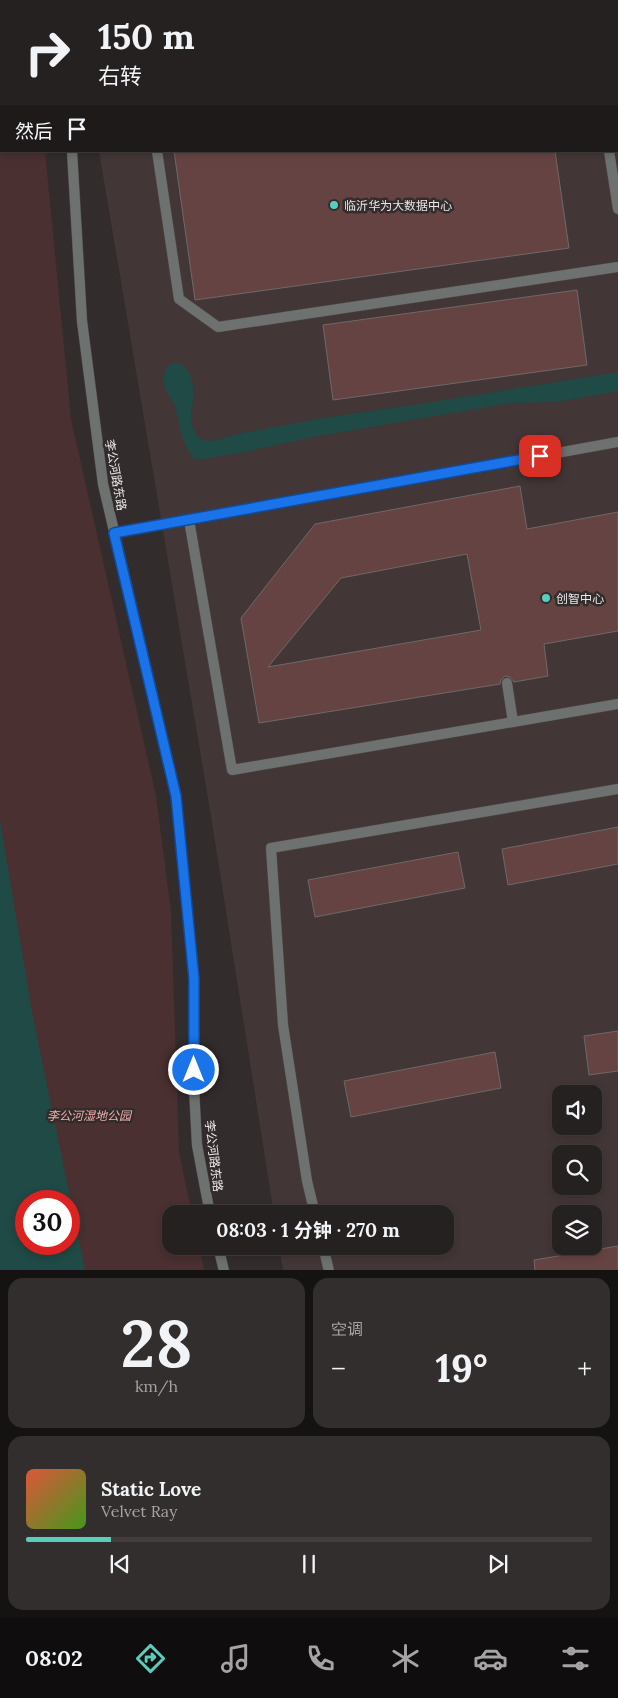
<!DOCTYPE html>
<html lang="zh">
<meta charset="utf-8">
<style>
body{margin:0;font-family:Lora,"Noto Sans SC",serif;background:#322e2e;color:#f1f3f6;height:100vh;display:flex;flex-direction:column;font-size:19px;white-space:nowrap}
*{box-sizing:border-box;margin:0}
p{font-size:16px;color:#a4a3a5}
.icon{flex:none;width:28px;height:28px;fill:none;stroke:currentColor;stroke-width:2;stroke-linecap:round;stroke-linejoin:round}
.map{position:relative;height:1270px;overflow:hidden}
.panel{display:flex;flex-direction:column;gap:8px;padding:8px;background:#151212;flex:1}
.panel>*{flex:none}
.hud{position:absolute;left:0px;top:0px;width:619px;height:152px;box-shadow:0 2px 8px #0003,0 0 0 1px #423e3f;background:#262121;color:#f1f3f6;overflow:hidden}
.buttons{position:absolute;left:552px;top:1085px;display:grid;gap:10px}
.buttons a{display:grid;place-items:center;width:50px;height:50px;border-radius:10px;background:#262121;box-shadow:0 2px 8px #0003,0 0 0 1px #423e3f;font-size:25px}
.speed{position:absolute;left:15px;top:1190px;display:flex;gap:10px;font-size:25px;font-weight:700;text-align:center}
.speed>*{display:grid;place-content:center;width:65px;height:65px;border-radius:50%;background:#262121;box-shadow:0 2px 8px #0003,0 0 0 1px #423e3f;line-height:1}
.speed .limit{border:8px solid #d22;background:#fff;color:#111}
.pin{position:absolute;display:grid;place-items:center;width:42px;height:42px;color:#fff;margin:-21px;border-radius:10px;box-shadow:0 2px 8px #0006}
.me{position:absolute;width:55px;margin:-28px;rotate:0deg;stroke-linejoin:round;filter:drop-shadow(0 0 4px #0008)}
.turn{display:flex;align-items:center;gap:18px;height:105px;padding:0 15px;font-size:22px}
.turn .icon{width:65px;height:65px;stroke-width:2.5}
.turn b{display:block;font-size:35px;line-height:42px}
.then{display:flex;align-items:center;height:48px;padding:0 15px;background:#0003;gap:10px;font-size:19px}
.big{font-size:38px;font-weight:700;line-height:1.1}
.panel .tile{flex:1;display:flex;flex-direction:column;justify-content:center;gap:8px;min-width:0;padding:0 18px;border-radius:15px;background:#322e2e}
.panel .dial{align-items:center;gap:0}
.dial b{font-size:65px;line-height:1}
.song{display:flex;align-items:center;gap:15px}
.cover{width:60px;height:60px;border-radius:8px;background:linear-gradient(135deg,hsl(10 70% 55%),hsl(100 70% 35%))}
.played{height:5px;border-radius:2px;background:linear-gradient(90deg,#58cebf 15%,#423e3f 15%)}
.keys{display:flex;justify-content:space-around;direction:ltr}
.heat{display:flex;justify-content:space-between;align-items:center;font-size:28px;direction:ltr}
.panel .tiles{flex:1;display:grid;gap:8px;grid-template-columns:1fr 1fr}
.tile:last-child{grid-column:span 2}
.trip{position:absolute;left:162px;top:1205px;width:292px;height:50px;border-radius:15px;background:#262121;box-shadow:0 2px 8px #0003,0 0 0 1px #423e3f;font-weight:700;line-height:50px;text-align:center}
.tabs{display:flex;height:80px;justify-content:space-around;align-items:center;background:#0f0d0d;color:#a4a3a5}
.tabs .icon{width:35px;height:35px}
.tabs .on{color:#58cebf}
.tabs b{font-size:22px;color:#f1f3f6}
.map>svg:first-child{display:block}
.built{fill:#433636;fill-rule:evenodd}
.green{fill:#4a3030;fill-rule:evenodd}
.water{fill:#1f4a45;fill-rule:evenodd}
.building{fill:#664343;stroke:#6f6867;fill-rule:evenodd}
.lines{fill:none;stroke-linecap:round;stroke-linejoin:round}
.lane-casing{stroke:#504a4a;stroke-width:11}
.street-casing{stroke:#504a4a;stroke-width:11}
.lane{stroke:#6d7170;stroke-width:10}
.street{stroke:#6d7170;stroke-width:10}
.route-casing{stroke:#114b97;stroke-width:12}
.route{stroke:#1a73e8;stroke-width:9}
.poi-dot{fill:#58cebf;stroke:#332c2c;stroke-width:2}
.labels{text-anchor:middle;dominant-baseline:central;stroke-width:5;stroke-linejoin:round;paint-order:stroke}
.poi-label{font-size:12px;fill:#ebe7e7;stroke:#332c2c;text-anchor:start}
.street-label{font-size:12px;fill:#ebe7e7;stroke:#332c2c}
.park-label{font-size:12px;font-style:italic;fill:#efacaa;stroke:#332c2c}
</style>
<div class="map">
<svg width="618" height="1271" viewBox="0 0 618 1271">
<rect width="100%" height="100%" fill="#332c2c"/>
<path class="built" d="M 74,0 L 618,0 L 618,1270 L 283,1270 L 279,1246 L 446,1246 L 446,1214 L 274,1214 L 210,810 L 99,151 L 618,151 L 618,1 L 74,1 ZM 561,1094 L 594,1094 L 594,1126 L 561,1126 ZM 561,1154 L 594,1154 L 594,1186 L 561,1186 ZM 561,1214 L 594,1214 L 594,1246 L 561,1246 Z"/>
<path class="green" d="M 0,0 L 26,0 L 26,1 L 1,1 L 1,151 L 45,151 L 71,419 L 156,796 L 171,911 L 179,1152 L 192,1214 L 171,1214 L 171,1246 L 199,1246 L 204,1270 L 0,1271 ZM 26,1201 L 69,1201 L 69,1244 L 26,1244 Z"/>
<g class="water">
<path d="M 176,363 L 182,364 C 186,370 191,375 192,382 C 198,404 182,420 201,440 L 213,441 L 242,433 L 323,418 L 413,405 L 618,372 L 618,391 L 558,402 L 511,403 L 313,437 L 250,451 L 204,459 L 194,459 C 179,440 182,426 174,404 C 171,397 164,391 164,383 C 163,375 165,371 169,365 Z"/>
<path d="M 0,821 L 32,1012 L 85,1270 L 0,1270 ZM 26,1201 L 69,1201 L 69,1244 L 26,1244 Z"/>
</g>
<g class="building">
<polygon points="174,151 555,151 569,248 195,300"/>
<polygon points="577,290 587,365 333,400 323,325"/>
<path d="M 520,486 L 527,529 L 618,512 L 618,631 L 544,644 L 548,676 L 514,682 L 510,677 L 505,676 L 501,680 L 500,684 L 259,723 L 241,618 L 315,524 ZM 467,554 L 481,630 L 268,667 L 341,578 Z"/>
<polygon points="618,827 618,864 508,885 502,849"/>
<polygon points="458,852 465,888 315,917 308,880"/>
<polygon points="618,1031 618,1071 589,1075 584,1036"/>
<polygon points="495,1052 501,1088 351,1117 344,1081"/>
<polygon points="618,1246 618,1271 535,1271 534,1260"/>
</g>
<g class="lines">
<g class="lane-casing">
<g id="lane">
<polyline points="366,0 366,1"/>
<polyline points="586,0 587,1"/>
<polyline points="537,1 546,0"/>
<polyline points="157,151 179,299 218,327 618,267"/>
<polyline points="609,151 618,209"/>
<polyline points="189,520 232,770 618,704"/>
<polyline points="114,533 618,442"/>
<polyline points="507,683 513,722"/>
<polyline points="315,1214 307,1181 283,1025 271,848 618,789"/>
<polyline points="323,1246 329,1271"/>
</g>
</g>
<g class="street-casing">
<g id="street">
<polyline points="51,0 51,1"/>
<polyline points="72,151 82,321 103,484 176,796 194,979 194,1088 197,1145 210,1214"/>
<polyline points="218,1246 224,1271"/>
</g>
</g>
<use href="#lane" class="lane"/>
<use href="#street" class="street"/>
</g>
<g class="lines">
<g class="route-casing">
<polyline id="route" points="194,1070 194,979 176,796 114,533 540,456"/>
</g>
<use href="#route" class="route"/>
</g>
<g class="poi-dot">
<circle cx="334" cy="205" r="5"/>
<circle cx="546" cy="598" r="5"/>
</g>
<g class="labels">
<g class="poi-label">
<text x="344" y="205">临沂华为大数据中心</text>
<text x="556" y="598">创智中心</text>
</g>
<g class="street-label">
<text transform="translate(116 475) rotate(80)">李公河路东路</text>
<text transform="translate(214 1156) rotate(83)">李公河路东路</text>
</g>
<g class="park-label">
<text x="89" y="1115">李公河湿地公园</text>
</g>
</g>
</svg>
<div class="buttons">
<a><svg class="icon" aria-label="sound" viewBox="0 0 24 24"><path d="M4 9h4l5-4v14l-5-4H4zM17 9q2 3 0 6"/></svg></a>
<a><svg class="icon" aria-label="search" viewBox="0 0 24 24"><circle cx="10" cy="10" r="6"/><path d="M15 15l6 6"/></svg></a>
<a><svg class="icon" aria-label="layers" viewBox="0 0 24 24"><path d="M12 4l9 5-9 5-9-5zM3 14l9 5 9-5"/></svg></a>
</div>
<div class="speed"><div class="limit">30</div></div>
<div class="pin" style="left:540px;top:456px;background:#d93025"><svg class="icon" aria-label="arrive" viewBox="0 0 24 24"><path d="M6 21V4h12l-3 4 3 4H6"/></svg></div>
<svg class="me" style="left:194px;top:1070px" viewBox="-20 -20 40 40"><circle r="17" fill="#1a73e8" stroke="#fff" stroke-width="3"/><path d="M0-11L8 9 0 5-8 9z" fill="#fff"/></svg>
<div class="trip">08:03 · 1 分钟 · 270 m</div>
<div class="hud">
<div class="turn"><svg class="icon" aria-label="right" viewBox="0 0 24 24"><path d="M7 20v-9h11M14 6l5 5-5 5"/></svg><div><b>150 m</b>右转</div></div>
<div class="then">然后<svg class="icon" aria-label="arrive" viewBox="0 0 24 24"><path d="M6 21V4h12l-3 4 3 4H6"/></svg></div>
</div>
</div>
<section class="panel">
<div class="tiles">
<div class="tile dial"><b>28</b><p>km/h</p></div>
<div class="tile"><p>空调</p>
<div class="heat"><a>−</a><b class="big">19°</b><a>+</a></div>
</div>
<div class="tile">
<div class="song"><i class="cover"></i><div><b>Static Love</b><p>Velvet Ray</p></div></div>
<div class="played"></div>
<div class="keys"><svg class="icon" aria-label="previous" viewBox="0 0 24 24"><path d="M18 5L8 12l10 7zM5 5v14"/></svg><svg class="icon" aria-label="pause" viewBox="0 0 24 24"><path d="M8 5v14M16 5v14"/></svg><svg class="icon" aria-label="next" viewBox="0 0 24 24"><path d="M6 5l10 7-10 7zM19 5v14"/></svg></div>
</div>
</div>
</section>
<nav class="tabs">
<b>08:02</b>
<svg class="icon on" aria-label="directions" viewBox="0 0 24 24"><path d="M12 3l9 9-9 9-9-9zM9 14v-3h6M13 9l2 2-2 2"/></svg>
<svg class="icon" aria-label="music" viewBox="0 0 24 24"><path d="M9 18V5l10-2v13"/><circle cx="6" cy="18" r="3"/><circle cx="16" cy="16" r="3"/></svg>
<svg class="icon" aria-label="phone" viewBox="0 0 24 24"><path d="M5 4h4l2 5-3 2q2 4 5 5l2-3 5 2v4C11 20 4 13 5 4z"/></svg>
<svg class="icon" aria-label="climate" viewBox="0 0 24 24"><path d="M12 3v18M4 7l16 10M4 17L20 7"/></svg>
<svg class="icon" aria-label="car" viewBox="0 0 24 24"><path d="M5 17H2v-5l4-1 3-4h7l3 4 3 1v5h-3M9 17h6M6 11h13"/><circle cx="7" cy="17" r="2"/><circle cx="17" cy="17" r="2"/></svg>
<svg class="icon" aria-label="filters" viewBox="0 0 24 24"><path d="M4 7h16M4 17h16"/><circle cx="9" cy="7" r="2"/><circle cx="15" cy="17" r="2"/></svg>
</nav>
